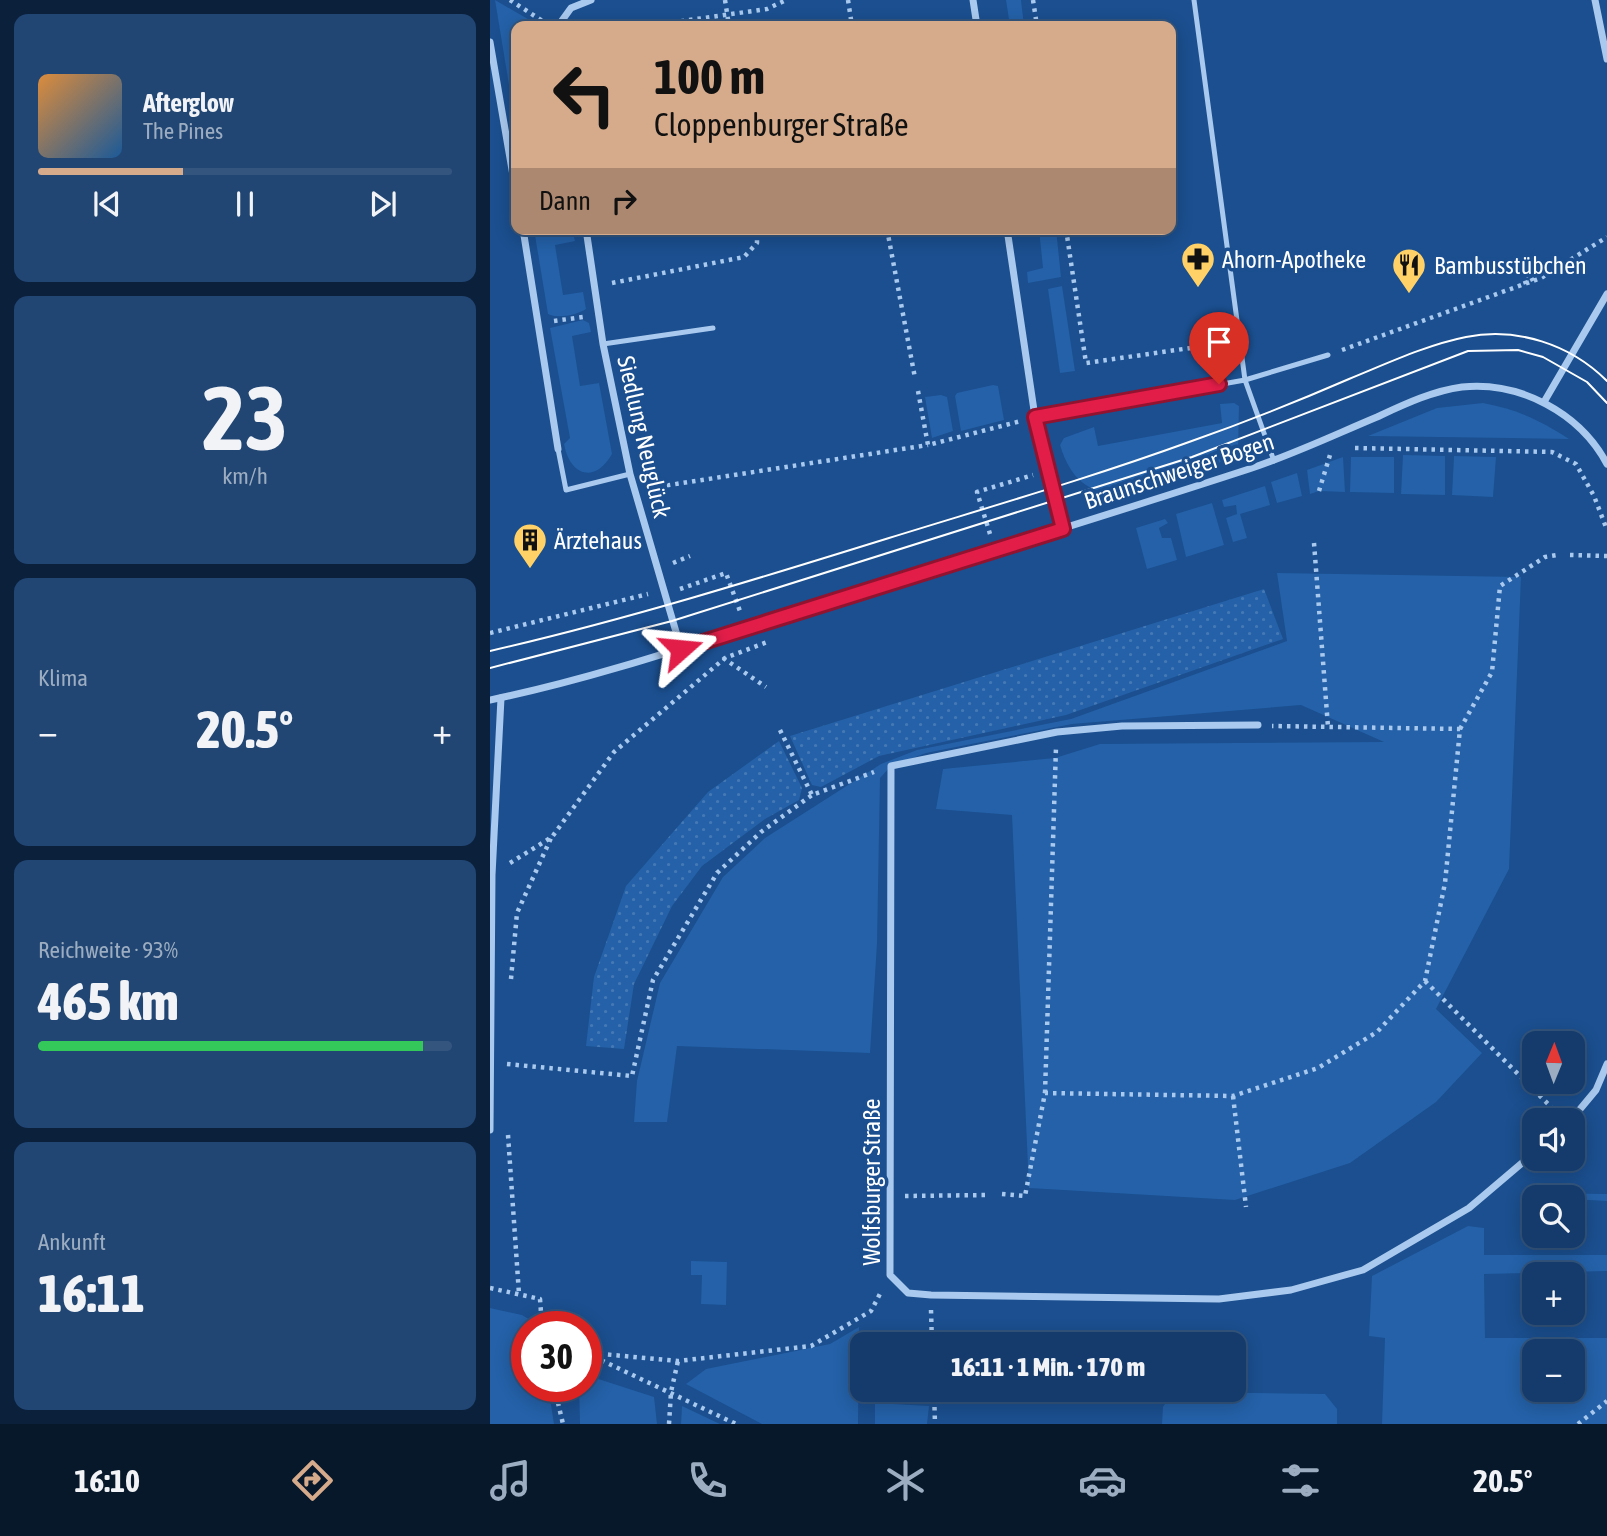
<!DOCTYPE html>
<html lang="de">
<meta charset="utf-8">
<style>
body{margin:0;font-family:"Asap Condensed",sans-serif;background:#214673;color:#f1f3f6;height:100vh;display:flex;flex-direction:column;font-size:26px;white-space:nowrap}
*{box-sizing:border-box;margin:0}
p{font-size:23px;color:#9dadc1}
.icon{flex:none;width:38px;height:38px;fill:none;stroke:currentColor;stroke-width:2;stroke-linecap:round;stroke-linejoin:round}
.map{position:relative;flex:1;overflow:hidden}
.side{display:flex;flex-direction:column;gap:14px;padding:14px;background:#0b203b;width:490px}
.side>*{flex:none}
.guide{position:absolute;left:21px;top:21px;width:665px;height:214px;border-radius:14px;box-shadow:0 4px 18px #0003,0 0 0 2px #33557e;background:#d6ab8b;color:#111;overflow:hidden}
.needle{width:46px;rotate:1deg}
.fabs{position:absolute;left:1032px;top:1031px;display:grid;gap:14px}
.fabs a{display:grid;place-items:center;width:63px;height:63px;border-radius:14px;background:#143b6b;box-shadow:0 4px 18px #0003,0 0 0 2px #33557e;font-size:35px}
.speed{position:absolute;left:21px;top:1311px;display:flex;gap:14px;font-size:35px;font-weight:700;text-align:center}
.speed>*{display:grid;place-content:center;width:91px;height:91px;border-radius:50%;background:#143b6b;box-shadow:0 4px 18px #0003,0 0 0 2px #33557e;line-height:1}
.speed .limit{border:10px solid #d22;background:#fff;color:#111}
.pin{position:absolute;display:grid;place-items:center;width:60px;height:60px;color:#fff;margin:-72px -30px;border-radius:50% 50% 50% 0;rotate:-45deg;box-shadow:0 0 7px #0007}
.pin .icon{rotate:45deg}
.me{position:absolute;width:77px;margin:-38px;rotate:72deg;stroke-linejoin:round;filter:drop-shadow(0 0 5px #0008)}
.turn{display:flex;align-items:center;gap:24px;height:147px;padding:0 28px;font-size:32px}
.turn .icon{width:91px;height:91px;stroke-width:2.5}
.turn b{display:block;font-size:49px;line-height:60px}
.then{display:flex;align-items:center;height:66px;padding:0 28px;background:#0003;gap:14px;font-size:26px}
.big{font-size:52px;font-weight:800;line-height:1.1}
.side .widget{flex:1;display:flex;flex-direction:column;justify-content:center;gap:10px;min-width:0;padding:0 24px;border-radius:14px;background:#214673}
.side .dial{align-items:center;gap:0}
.dial b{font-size:91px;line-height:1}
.song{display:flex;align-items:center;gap:21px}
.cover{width:84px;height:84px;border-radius:10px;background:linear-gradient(135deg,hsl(30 70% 55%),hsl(210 70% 35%))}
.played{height:7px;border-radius:4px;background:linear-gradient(90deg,#d6ab8b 35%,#33557e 35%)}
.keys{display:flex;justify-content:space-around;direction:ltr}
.heat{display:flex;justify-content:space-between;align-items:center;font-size:38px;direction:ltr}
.charge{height:10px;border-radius:5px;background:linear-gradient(90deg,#34c759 93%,#33557e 0)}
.trip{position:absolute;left:360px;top:1332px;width:396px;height:70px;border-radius:14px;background:#143b6b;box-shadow:0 4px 18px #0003,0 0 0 2px #33557e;font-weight:800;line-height:70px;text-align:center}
.dock{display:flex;height:112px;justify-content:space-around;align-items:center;background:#08182b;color:#9dadc1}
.dock .icon{width:49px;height:49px}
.dock .active{color:#d6ab8b}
.dock b{font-size:32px;color:#f1f3f6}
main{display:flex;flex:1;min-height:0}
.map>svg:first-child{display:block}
.green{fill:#2461a8;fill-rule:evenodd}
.garden{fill:url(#garden-dots)}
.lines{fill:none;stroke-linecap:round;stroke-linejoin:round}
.path{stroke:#a9c9ee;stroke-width:4.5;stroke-dasharray:3.5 5;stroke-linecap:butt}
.lane{stroke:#a9c9ee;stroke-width:5}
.street{stroke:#a9c9ee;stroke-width:7}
.tram{stroke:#fff;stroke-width:2}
.route-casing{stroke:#92132f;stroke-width:18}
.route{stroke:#e11d48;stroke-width:12}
.labels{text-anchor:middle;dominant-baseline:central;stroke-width:7;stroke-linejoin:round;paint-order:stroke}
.poi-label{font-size:24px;fill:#fff;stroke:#1b4f8f;text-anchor:start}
.street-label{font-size:24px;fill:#fff;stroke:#1b4f8f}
</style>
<main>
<section class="side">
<div class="widget">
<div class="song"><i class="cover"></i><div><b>Afterglow</b><p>The Pines</p></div></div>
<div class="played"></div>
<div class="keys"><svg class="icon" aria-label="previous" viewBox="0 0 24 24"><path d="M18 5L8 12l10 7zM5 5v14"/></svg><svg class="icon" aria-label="pause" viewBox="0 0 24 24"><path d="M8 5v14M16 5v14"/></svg><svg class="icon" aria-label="next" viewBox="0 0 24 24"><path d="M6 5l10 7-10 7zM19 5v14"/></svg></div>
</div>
<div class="widget dial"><b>23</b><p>km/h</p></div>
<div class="widget"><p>Klima</p>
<div class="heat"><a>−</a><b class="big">20.5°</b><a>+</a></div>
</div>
<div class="widget"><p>Reichweite · 93%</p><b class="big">465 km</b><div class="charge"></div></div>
<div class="widget"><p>Ankunft</p><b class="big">16:11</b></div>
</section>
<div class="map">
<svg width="1117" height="1424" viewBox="0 0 1117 1424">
<defs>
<pattern id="garden-dots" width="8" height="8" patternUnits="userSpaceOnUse" patternTransform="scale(1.75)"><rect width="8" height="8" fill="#2461a8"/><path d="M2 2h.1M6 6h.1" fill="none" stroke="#4579b5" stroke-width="1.8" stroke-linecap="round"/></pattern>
</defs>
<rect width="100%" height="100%" fill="#1b4f8f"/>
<g class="green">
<polygon points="5,0 50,26 26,26 26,127"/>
<polygon points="516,0 531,0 534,26 520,26"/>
<path d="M 44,229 L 82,229 L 85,241 L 65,245 L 73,295 L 93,292 L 96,309 C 87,315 68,319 58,314 Z"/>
<polygon points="549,229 566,229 571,277 538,283 537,272 553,268"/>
<polygon points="572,286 585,371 570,373 558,289"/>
<path d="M 93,320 L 99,323 L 101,332 L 82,336 L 90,386 L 109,383 L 122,454 C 105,484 80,476 74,444 L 80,438 L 60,328 Z"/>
<polygon points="503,385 508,386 514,420 471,431 465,396 467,393"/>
<polygon points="451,395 457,397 463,431 442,438 435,397"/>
<path d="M 744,403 L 749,406 L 748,453 C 727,465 706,472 683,480 C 634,496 589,508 570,445 L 574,438 L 604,427 L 608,446 L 732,423 L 730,404 Z"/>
<path d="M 993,403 C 1026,409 1050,420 1079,439 L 878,436 L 947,408 Z"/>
<polygon points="913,455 955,456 955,495 911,494"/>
<polygon points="964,456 1006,457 1003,497 962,495"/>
<polygon points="853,457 855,492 829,491 820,494 817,470"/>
<polygon points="861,457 904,457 904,493 860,492"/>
<polygon points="807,473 812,496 787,503 781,482"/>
<polygon points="775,486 780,505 750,514 757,538 743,542 736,518 747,514 746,505 734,507 732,500"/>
<polygon points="722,503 734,545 696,557 686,514"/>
<polygon points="675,519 678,523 669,528 672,538 681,538 687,560 657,569 646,528"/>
<polygon points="787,573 1031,577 1019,869 946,1009 992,1053 946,1102 860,1163 745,1200 539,1188 522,815 446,809 453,769 565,758 610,744 894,742 811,705 582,724 436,753 401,766 390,778 387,944 380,1053 187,1046 177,1122 144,1122 147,1081 170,983 233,877 275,838 391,764 427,750 581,719 797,641"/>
<polygon points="1039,1193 1117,1194 1117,1201 1045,1197 1045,1202 1038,1202"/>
<path d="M 978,1226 L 994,1228 L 994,1255 L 1117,1255 L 1117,1271 L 994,1274 L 995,1338 L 1117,1338 L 1117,1424 L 892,1424 L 895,1338 L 879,1336 L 882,1276 ZM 1045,1351 L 1083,1351 L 1083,1390 L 1045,1390 Z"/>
<polygon points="201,1261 237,1262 236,1305 211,1304 212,1275 201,1275"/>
<polygon points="0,1308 32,1315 50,1326 37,1326 37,1386 58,1386 64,1424 0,1424"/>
<polygon points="369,1327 368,1424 272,1424 196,1384 216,1369 340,1344"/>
<polygon points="96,1375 164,1397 167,1424 90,1424 89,1386 96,1386"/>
<polygon points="683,1392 835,1394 847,1409 847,1424 672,1424 673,1407"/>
<polygon points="385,1403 439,1406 437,1424 385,1424"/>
<polygon points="192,1406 230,1424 191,1424"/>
</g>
<g class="garden">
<polygon points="774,589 793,639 576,715 389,756 331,787 322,785 300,736"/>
<polygon points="289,741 312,788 309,800 275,819 212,866 182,906 144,984 134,1049 96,1046 104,977 136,886 218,792"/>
</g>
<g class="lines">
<g class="path">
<polyline points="20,0 54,22"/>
<polyline points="235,0 239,26"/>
<polyline points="358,0 362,26"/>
<polyline points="543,0 547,26"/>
<polyline points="157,26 277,9 296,0"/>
<polyline points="397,229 425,378"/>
<polyline points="576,229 596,363 735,343"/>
<polyline points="122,283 254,257 267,243 267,229"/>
<polyline points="1036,284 1034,278 1037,275 1040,275 1043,281"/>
<polyline points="64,321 93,317"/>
<polyline points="852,350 1051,278 1117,237"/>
<polyline points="428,391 438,445 531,421"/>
<polyline points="865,448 1062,452 1086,464 1104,496 1117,530"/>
<polyline points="160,488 438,445"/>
<polyline points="829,491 840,455"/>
<polyline points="500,534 487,492 543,475"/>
<polyline points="824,543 838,727"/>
<polyline points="1080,555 1117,556"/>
<polyline points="183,563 200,556"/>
<polyline points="190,589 236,573 251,614"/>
<polyline points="0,633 158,594"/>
<polyline points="233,658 276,687"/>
<polyline points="970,729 1002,672 1010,586 1055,557 1067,555"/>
<polyline points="290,730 322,795 384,772"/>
<polyline points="20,863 62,837 124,752 235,658 280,641"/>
<polyline points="21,979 27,913 61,838"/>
<polyline points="935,981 1068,1114"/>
<polyline points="17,1064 142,1076 163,980 227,873 271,832 322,795"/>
<polyline points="555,1093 566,747"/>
<polyline points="743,1096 756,1207"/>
<polyline points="18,1135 29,1294"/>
<polyline points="512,1194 535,1196 555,1093 743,1096 828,1068 887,1032 935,981 955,883 970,729 782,726"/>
<polyline points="415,1196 498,1195"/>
<polyline points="0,1288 50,1299 52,1326"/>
<polyline points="441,1310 442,1344"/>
<polyline points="96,1353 246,1424"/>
<polyline points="101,1353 188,1361 321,1346 381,1311 392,1290"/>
<polyline points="64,1386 73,1424"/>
<polyline points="444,1390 445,1424"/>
<polyline points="179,1424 181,1392 188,1361"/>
<polyline points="1088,1424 1117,1401"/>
</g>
<g class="lane">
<polyline points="704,0 755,380 838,355"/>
<polyline points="113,344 223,328"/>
<polyline points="545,417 755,380 784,461"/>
<polyline points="68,449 76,490 140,474"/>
</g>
<g class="street">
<polyline points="483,0 487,26"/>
<polyline points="1105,0 1117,59"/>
<polyline points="68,26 81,8 101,0"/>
<polyline points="0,42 26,193"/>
<polyline points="33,229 68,449"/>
<polyline points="96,229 113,344 140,474 191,649"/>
<polyline points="517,229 545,417 573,529"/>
<polyline points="1054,402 1117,294"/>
<path d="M 0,700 C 107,678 213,641 317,608 C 465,562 612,517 759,469 C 802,455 844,435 887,417 C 913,405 942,391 972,387 C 1030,381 1090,413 1117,464"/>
<polyline points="768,725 632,726 567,732 401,766 400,1275 418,1293 441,1295 729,1299 801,1290 873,1270 979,1208 1045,1152"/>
<polyline points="1081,1120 1106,1090 1117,1064"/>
<polyline points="0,1130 2,875 11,698"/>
</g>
<g class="tram">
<path d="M 0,651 C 135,620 267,579 399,538 C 499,507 600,478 699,442 C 753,423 806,402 859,379 C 896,364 936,345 976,337 C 1027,327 1080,344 1117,381"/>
<polyline points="0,668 182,621 702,457 978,351 1028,350 1053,357 1097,382 1117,403"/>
</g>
</g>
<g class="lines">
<g class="route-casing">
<polyline id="route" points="191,649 573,529 545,417 729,384"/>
</g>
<use href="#route" class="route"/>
</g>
<defs>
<g id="pharmacy-pin" transform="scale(1.75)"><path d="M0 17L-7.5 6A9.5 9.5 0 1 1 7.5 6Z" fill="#ffd166" stroke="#1b4f8f"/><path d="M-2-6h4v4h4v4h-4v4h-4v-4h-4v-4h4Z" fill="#111"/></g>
<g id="restaurant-pin" transform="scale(1.75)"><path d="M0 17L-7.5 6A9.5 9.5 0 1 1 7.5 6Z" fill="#ffd166" stroke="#1b4f8f"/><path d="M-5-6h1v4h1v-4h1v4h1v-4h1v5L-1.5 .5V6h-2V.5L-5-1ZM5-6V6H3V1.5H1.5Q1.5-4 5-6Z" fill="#111"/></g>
<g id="building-pin" transform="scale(1.75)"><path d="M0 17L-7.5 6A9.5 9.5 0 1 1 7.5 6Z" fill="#ffd166" stroke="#1b4f8f"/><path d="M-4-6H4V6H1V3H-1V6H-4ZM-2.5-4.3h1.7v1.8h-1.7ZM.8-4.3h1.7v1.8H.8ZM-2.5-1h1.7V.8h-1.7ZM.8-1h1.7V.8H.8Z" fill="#111"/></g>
</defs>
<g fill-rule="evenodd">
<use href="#pharmacy-pin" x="708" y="259"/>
<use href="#restaurant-pin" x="919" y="265"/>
<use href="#building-pin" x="40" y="540"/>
</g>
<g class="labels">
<g class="poi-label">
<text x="732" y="259">Ahorn-Apotheke</text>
<text x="944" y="265">Bambusstübchen</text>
<text x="64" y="540">Ärztehaus</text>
</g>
<g class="street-label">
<text transform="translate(154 437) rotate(77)">Siedlung Neuglück</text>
<text transform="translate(689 471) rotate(-18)">Braunschweiger Bogen</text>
<text transform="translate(381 1182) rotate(-90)">Wolfsburger Straße</text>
</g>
</g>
</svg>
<div class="fabs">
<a><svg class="needle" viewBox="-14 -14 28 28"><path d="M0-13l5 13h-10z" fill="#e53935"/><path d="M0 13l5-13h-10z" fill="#9dadc1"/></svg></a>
<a><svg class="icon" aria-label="sound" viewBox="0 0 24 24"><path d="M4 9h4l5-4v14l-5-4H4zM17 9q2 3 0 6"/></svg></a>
<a><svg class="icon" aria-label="search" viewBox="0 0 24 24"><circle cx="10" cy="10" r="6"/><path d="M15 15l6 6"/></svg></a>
<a>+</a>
<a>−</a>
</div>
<div class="speed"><div class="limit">30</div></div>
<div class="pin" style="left:729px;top:384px;background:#d93025"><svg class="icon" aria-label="arrive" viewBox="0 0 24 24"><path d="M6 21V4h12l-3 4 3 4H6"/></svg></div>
<svg class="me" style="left:191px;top:649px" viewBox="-20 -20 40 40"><path d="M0-17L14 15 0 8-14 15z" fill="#e11d48" stroke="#fff" stroke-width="4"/></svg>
<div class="trip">16:11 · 1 Min. · 170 m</div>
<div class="guide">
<div class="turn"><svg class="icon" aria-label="left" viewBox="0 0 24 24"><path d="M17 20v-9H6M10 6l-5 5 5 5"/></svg><div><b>100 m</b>Cloppenburger Straße</div></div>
<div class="then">Dann<svg class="icon" aria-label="right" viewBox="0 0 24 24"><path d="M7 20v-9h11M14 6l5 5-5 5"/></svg></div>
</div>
</div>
</main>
<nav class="dock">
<b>16:10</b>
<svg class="icon active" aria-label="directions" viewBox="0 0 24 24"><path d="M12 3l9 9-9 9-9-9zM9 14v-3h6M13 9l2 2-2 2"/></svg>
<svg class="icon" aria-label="music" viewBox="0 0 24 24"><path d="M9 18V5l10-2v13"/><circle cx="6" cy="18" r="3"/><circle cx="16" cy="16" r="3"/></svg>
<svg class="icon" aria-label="phone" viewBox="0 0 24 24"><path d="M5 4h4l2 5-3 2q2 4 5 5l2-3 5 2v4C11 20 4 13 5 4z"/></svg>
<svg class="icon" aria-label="climate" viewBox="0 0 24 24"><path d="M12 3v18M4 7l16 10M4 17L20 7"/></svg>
<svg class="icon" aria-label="car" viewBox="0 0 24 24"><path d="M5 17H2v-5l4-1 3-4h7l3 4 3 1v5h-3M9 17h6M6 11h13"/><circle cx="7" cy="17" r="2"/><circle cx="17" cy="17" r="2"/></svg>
<svg class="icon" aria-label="filters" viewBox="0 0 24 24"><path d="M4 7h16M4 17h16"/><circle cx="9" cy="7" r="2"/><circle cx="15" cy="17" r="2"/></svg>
<b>20.5°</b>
</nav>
